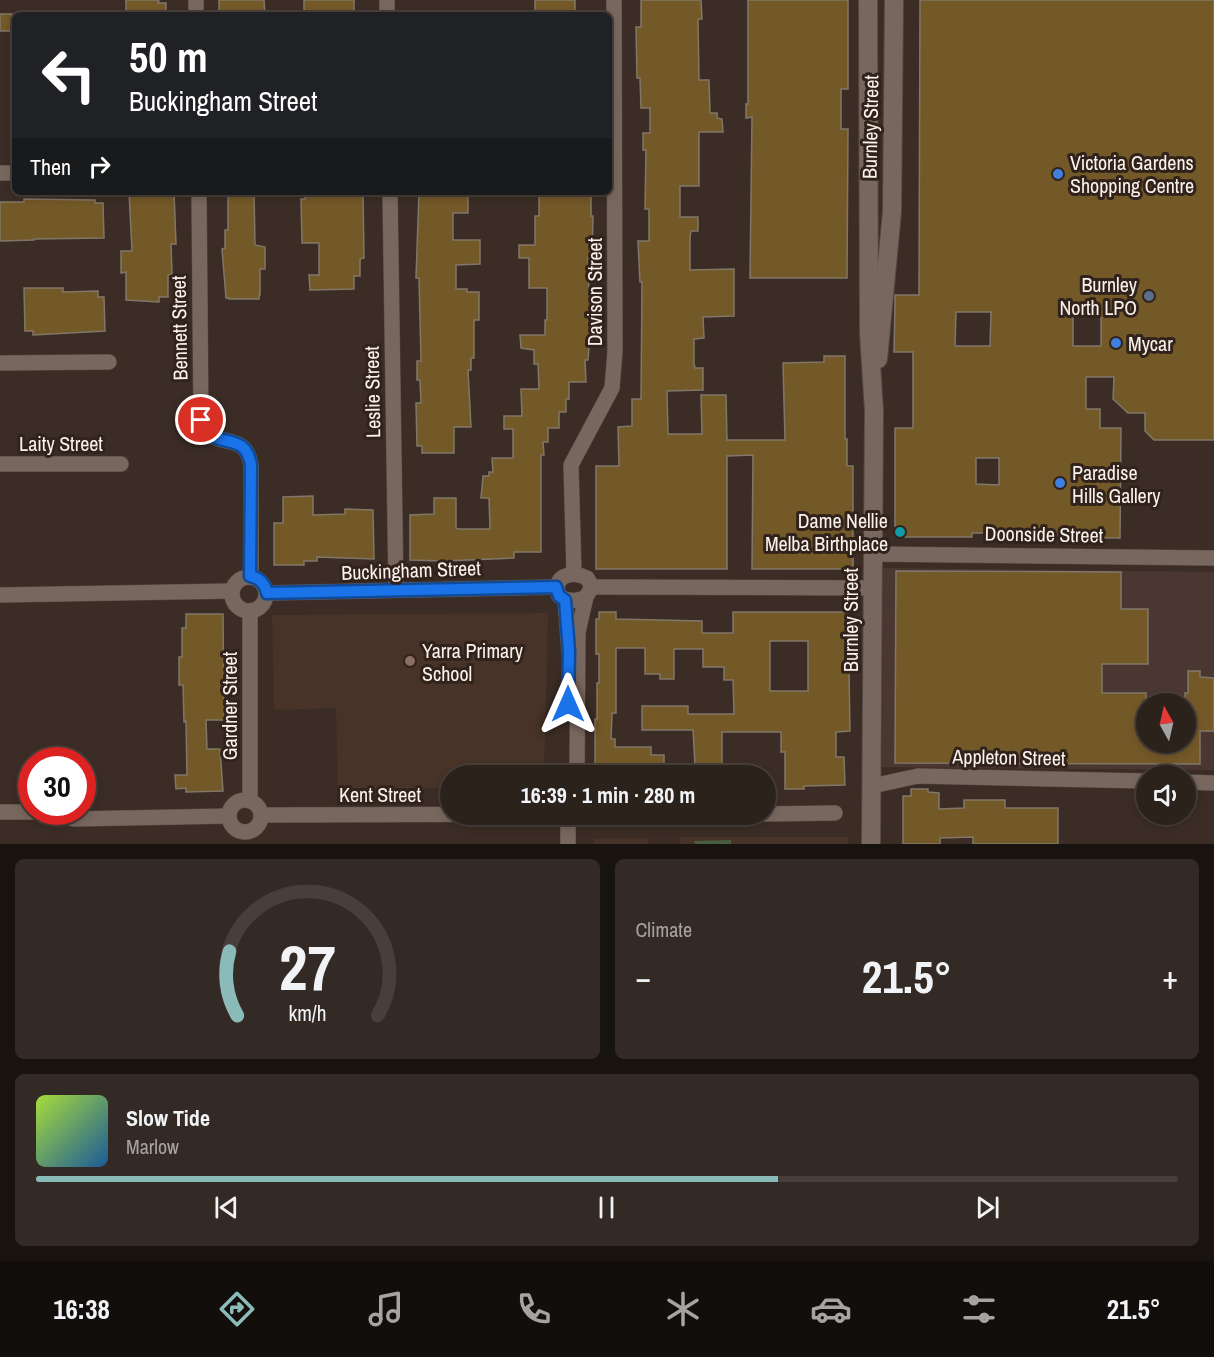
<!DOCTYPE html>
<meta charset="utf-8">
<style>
body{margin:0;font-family:"Archivo Narrow",sans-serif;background:#342a25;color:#f1f3f6;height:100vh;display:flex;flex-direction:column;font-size:22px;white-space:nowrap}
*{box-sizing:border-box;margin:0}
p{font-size:20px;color:#a6a4a3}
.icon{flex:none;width:33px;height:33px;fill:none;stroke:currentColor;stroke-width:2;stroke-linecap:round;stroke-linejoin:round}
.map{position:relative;height:844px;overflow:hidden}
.drawer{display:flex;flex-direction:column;gap:15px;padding:15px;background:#18130f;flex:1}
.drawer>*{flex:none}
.hud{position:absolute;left:12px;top:12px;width:600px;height:183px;border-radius:9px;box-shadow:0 3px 9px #0003,0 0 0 2px #483f3b;background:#202124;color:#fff;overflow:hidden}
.needle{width:39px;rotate:352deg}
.controls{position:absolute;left:1136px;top:693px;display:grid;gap:12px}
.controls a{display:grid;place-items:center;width:60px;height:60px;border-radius:50%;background:#2c221c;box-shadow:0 3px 9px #0003,0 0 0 2px #483f3b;font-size:30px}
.speed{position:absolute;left:18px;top:747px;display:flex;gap:12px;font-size:30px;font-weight:700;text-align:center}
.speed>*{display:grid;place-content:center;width:78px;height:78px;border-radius:50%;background:#2c221c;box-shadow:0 3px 9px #0003,0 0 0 2px #483f3b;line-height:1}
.speed .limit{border:9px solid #d22;background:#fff;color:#111}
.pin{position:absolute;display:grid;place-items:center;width:51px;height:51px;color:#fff;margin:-26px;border:3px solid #fff;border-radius:50%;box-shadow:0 2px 6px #0007}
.me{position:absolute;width:66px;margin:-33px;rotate:0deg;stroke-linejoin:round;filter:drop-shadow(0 0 4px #0008)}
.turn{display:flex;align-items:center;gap:21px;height:126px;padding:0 18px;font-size:27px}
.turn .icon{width:78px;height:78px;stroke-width:2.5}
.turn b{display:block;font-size:42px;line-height:51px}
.then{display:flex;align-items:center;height:57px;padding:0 18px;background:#0003;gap:12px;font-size:22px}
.big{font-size:45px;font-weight:700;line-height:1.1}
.drawer .widget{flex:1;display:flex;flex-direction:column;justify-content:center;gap:9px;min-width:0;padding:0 21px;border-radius:9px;background:#342a25}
.drawer .dial{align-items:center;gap:0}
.dial svg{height:156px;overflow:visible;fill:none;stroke:#483f3b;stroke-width:7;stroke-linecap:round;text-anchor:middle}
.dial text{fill:#f1f3f6;stroke:none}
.song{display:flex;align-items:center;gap:18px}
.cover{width:72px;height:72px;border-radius:9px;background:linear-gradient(135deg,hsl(80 70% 55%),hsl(210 70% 35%))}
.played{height:6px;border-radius:3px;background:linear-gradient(90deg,#8bbbb9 65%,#483f3b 65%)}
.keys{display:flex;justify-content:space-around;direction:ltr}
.heat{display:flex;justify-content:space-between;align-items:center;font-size:33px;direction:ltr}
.drawer .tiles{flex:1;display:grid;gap:15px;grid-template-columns:1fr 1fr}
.widget:last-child{grid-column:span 2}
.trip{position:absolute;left:440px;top:765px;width:336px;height:60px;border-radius:30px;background:#2c221c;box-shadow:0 3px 9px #0003,0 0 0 2px #483f3b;font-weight:700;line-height:60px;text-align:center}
.tabs{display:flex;height:96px;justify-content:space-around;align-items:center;background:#120e0b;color:#a6a4a3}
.tabs .icon{width:42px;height:42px}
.tabs .selected{color:#8bbbb9}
.tabs b{font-size:27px;color:#f1f3f6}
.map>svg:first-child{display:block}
.built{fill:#473327}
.industrial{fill:#4b3732;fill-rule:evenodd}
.green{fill:#485e3f}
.building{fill:#735828;stroke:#817768;stroke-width:1.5;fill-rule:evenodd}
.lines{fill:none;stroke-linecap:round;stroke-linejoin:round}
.street-tunnel{stroke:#584b43;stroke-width:15;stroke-dasharray:15 8;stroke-linecap:butt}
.street-casing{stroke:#564a43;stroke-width:16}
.secondary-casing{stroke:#564a43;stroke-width:20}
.street{stroke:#78675e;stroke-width:15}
.secondary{stroke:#78675e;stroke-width:18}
.route-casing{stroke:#114b97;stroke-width:15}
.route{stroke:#1a73e8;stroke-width:10}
.shop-dot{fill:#3f7fe0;stroke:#31231b;stroke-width:2}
.service-dot{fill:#5c6f8a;stroke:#31231b;stroke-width:2}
.culture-dot{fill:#0f9aa8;stroke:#31231b;stroke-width:2}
.education-dot{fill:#8d6e63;stroke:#31231b;stroke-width:2}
.labels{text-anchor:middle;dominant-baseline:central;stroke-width:6;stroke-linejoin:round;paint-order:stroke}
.street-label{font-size:20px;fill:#fbf2ec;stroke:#31231b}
.poi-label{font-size:20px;fill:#fbf2ec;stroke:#31231b;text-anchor:start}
</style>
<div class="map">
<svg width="1214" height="844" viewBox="0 0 1214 844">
<rect width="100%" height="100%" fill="#3b2d25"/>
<g class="built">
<polygon points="548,613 544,775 450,776 450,788 338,789 336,708 274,710 272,615"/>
<rect x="680" y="837" width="168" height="7"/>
<polygon points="648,838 648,844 594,844 594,839"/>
</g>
<path class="industrial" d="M 883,568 L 1214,572 L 1214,770 L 882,767 ZM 1146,704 L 1185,704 L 1185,742 L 1146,742 Z"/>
<polygon class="green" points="731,840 731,844 695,844 694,841"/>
<g class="building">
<polygon points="126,0 159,0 158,3 166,3 166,15 126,15"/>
<polygon points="219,0 264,0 265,14 219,14"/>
<rect x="304" y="0" width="50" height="15"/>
<rect x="535" y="0" width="40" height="15"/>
<polygon points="641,0 701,0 702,19 698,19 699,80 709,80 710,113 717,113 717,118 722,119 723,132 699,132 699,186 680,186 680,217 698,217 698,231 691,231 690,237 690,270 734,269 734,316 703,317 704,338 694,339 694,364 695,368 703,368 703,390 667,391 668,434 702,434 701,395 726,395 727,440 785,440 783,363 824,362 824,356 845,356 845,439 847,439 847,466 853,466 853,569 752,569 753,455 727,456 727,569 596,569 596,466 619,466 618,427 632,426 632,399 641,399 642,282 640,282 638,241 649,241 649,209 645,209 646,150 643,150 643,133 650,133 650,108 641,108 640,78 637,78 636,27 641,27"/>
<polygon points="748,0 848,0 848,89 841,89 841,129 848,129 847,278 750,278 752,117 746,118 746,104 748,104"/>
<path d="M 920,0 L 1214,0 L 1214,440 L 1154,440 L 1145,431 L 1145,413 L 1128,413 L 1113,399 L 1114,377 L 1086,377 L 1086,409 L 1100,409 L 1100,428 L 1121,428 L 1120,538 L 998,537 L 999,533 L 972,533 L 972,537 L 905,537 L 895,526 L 895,428 L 913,428 L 913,352 L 894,352 L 895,303 L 895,295 L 919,295 ZM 1101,311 L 1101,346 L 1073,346 L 1073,312 ZM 956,312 L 991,312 L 990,346 L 955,346 ZM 976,458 L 999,458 L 999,485 L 976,484 Z"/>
<rect x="0" y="14" width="12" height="17"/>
<polygon points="129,192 174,192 176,244 171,244 172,274 168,275 168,297 159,297 159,302 126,300 126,272 121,273 121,251 132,251"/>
<polygon points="228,192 254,192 255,245 265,247 265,269 260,269 260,295 259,295 259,299 229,299 229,298 226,298 222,249 225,248 225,230 228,230"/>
<polygon points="305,192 363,192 364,258 360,259 360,276 354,276 354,289 310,290 309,275 319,275 319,243 302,243 301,199 305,199"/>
<polygon points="419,192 468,192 468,213 453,213 453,240 480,240 480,264 456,265 456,289 467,289 467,292 479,292 479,320 474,320 474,358 471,358 471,370 468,370 471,427 454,427 454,453 422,453 422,446 417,446 416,403 421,403 420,380 417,380 417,361 421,361 419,278 416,278"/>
<polygon points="539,192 591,192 591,216 593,216 592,257 588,257 589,300 592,300 592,334 590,334 588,360 585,360 586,382 569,382 569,399 566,399 566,412 559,412 559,428 548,428 548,442 543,442 544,455 541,455 541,552 514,552 514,558 443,561 410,560 410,515 434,514 434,498 456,498 456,528 458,529 490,529 489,498 481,498 483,476 489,476 489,472 493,472 492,458 513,458 513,429 504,429 504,416 522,416 521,389 539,389 538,364 534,364 534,350 521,348 520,335 545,335 545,320 547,320 547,288 529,288 529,258 519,258 519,245 535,245 535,216 539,216"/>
<polygon points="24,199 95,200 95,203 103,203 104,238 34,239 34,240 0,241 0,202 24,202"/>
<polygon points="24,288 63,288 63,292 98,291 98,297 104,297 105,331 33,335 33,331 25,331"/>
<polygon points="313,496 313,515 345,514 345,509 373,510 374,559 317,557 317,561 304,561 304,565 274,565 274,523 283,523 283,497"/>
<polygon points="896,571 1121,572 1121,609 1148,609 1148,664 1102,664 1102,693 1146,693 1146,742 1185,742 1185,693 1188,693 1188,671 1200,671 1200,677 1214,678 1214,731 1200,731 1200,764 895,763"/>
<path d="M 599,612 L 616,612 L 616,619 L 702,621 L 702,633 L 733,633 L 733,612 L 848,612 L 850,731 L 836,732 L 836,757 L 844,757 L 845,785 L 804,786 L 804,789 L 785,789 L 785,752 L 781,752 L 781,732 L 722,732 L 722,775 L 701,776 L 701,765 L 695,765 L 693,730 L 642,730 L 642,706 L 688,706 L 688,714 L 734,714 L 733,680 L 724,680 L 724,667 L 703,667 L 703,649 L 674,649 L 674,679 L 660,679 L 660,674 L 645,674 L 645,648 L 616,648 L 616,713 L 612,713 L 611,739 L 615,739 L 615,747 L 651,747 L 651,755 L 664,755 L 664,776 L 595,776 L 595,719 L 597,719 L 597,683 L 599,683 L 599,654 L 596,654 L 596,619 L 599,619 ZM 770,641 L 808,641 L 808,691 L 770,691 Z"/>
<polygon points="186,614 223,614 224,720 206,720 207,749 220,749 223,791 186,792 186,788 176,789 175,775 187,775 186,721 184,722 183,685 179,685 179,657 182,657 182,628 186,628"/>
<polygon points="911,789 928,789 928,792 939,793 939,809 964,808 964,800 1005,800 1005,808 1058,808 1058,844 973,844 973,837 940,838 940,844 903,844 903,796 911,796"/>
</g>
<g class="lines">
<polyline class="street-tunnel" points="1091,285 1136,287"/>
<g class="street-casing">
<g id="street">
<polyline points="196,0 196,15"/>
<polyline points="387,0 387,15"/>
<polyline points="0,173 15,173"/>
<path d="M 199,192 L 201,420 L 205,433 C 226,446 246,435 251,465 L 251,576"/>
<polyline points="390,192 396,590"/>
<polyline points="0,363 109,362"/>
<polyline points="0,464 121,464"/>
<polyline points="873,554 1214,558"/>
<polyline points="574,574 571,465 612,388 615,351 614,0"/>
<circle cx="249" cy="594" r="17"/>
<polyline points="592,587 872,588"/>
<polyline points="267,593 556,587"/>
<polyline points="0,595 232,591"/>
<polyline points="565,600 569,651"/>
<polyline points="250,611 250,801"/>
<path d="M 577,776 L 578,632 L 586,597 L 592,587 L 587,578 C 572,570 551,576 559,596 C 567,601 577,602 586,597"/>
<polyline points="1185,782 1214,783"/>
<polyline points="872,786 918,776 1146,781"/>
<circle cx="245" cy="816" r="16"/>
<polyline points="0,812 58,812"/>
<polyline points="58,812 73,819 229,816"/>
<polyline points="765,814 835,813"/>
<polyline points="262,815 643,814"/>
<polyline points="568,844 568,814"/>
</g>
</g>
<g class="secondary-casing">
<g id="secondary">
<polyline points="868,0 869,333 874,411 871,844"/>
<polyline points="878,359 892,212 894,0"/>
</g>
</g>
<use href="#street" class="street"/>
<use href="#secondary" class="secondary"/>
</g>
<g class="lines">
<g class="route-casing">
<path id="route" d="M 201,420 L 205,433 C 226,446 246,435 251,465 L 250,576 C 260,578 265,584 267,593 L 556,587 L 559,596 L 565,600 L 569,651 L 568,704"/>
</g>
<use href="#route" class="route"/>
</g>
<g class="shop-dot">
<circle cx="1058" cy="174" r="6"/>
<circle cx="1116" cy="343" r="6"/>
<circle cx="1060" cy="483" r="6"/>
</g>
<circle class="service-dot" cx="1149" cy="296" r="6"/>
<circle class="culture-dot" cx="900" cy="532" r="6"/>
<circle class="education-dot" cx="410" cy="661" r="6"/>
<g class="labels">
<g class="street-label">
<text transform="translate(870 127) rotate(-89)">Burnley Street</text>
<text transform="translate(594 292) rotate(-90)">Davison Street</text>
<text transform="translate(179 328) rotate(-91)">Bennett Street</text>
<text transform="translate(372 392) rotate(-91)">Leslie Street</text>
<text x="61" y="443">Laity Street</text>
<text transform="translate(1044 534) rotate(1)">Doonside Street</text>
<text transform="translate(411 570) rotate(-2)">Buckingham Street</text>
<text transform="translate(850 620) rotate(-90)">Burnley Street</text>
<text transform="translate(229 706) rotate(-90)">Gardner Street</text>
<text transform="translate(1009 757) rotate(1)">Appleton Street</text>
<text x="380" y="794">Kent Street</text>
</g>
<g class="poi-label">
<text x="1070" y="162">Victoria Gardens<tspan x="1070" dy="23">Shopping Centre</tspan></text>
<text x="1137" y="284" text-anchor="end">Burnley<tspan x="1137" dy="23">North LPO</tspan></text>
<text x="1128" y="343">Mycar</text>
<text x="1072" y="472">Paradise<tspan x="1072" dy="23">Hills Gallery</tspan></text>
<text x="888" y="520" text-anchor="end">Dame Nellie<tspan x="888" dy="23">Melba Birthplace</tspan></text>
<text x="422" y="650">Yarra Primary<tspan x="422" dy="23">School</tspan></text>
</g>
</g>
</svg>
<div class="controls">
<a><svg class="needle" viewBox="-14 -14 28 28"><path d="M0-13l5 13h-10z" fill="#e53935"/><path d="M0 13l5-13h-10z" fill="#a6a4a3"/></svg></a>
<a><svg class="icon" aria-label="sound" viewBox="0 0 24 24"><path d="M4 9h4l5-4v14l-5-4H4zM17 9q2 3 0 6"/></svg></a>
</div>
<div class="speed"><div class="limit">30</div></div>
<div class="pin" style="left:201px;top:420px;background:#d93025"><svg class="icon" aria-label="arrive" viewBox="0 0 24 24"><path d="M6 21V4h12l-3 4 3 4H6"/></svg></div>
<svg class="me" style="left:568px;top:704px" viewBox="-20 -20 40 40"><path d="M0-17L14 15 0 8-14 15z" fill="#1a73e8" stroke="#fff" stroke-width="4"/></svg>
<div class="trip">16:39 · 1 min · 280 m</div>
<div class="hud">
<div class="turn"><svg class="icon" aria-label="left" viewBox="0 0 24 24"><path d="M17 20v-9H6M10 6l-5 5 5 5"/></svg><div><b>50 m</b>Buckingham Street</div></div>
<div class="then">Then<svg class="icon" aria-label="right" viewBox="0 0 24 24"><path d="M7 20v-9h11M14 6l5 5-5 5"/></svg></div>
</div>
</div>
<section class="drawer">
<div class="tiles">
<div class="widget dial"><svg viewBox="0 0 100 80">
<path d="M14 69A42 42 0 1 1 86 69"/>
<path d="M14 69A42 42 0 0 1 10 36" stroke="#8bbbb9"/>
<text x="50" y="56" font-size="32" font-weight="700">27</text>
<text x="50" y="72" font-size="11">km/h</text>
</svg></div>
<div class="widget"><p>Climate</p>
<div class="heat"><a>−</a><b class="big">21.5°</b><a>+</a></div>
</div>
<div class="widget">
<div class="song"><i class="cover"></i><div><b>Slow Tide</b><p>Marlow</p></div></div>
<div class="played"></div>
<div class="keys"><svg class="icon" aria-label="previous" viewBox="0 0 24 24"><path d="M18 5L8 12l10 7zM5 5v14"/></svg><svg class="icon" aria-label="pause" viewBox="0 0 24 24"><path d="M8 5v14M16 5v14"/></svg><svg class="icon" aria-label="next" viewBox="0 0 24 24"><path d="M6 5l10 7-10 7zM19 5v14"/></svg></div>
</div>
</div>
</section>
<nav class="tabs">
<b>16:38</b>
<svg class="icon selected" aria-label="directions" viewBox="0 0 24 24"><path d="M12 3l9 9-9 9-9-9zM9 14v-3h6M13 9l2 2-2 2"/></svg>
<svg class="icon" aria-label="music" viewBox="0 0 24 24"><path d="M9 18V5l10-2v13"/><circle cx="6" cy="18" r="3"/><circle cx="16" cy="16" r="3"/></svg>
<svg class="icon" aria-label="phone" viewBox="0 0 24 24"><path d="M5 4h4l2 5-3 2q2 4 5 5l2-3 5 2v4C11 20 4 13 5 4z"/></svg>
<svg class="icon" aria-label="climate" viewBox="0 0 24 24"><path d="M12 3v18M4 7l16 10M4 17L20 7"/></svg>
<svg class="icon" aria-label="car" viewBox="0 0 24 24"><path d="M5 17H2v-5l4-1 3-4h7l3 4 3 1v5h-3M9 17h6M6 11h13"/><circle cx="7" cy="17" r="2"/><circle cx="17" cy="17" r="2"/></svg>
<svg class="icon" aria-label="filters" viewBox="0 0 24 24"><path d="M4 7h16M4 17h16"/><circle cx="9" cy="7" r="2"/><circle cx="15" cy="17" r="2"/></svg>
<b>21.5°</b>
</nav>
